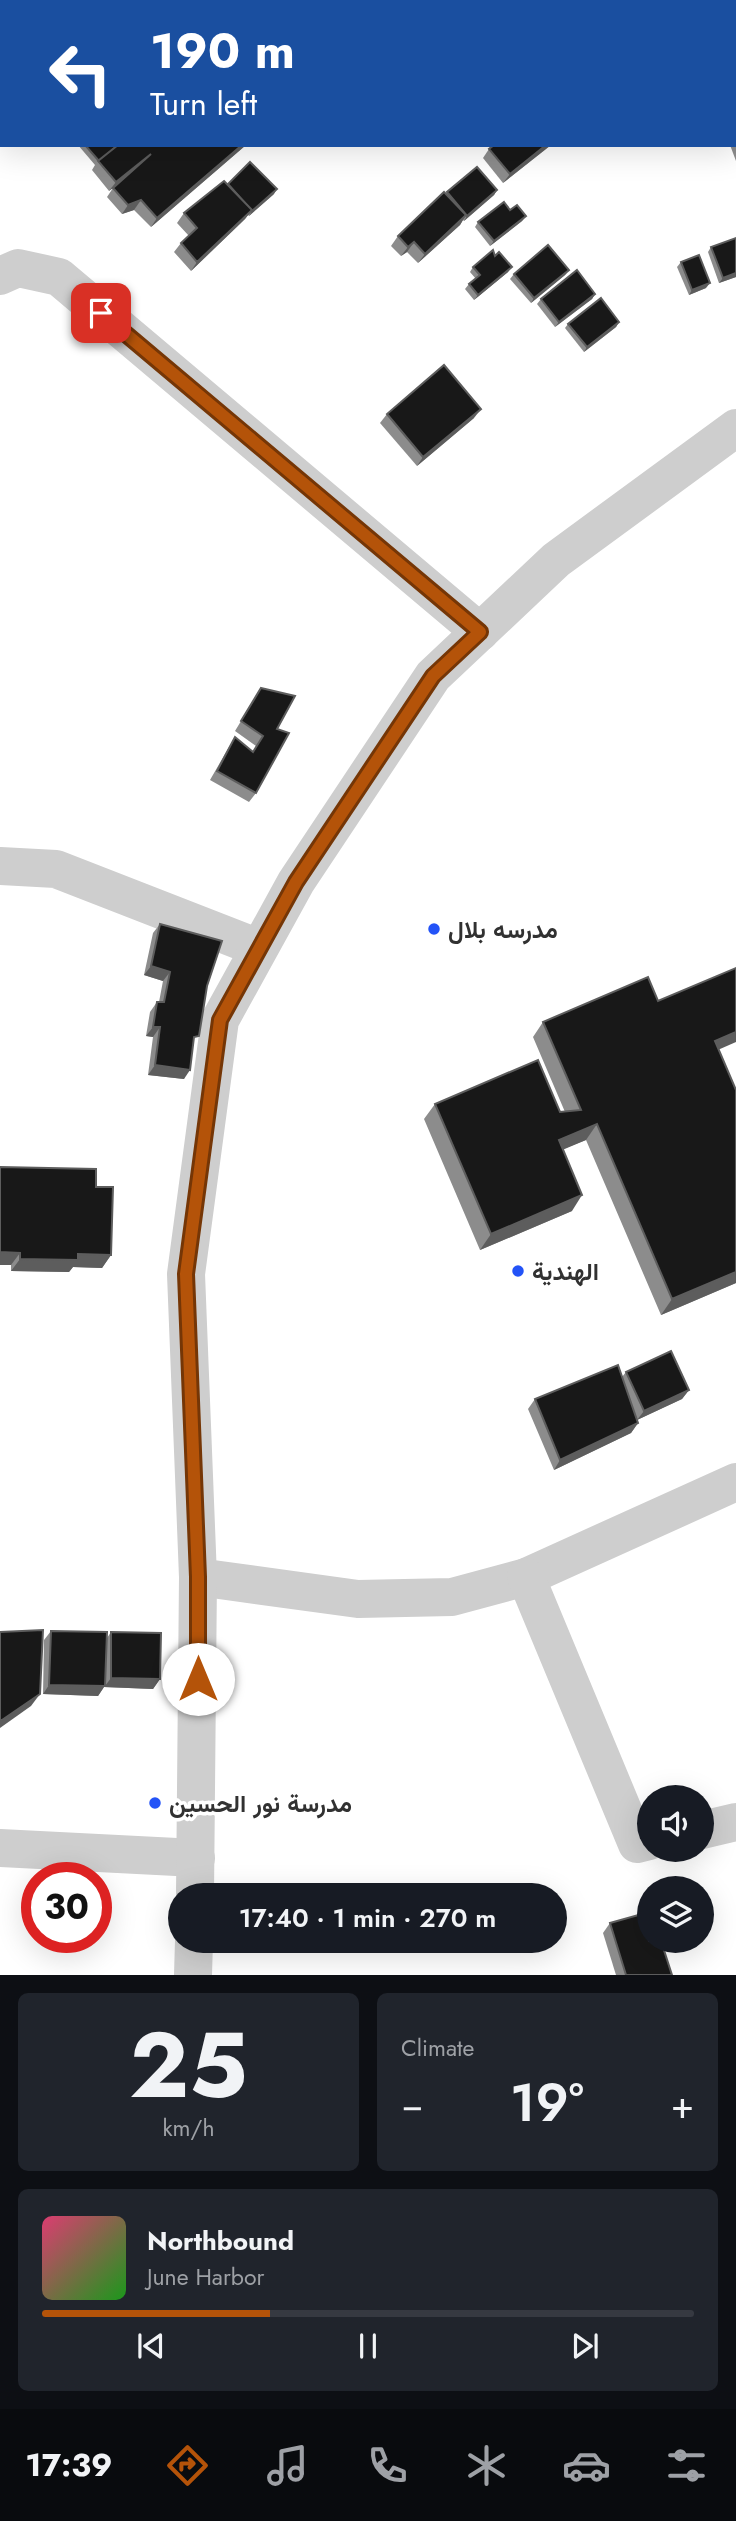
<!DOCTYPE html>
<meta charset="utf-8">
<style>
body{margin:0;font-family:Jost,Vazirmatn,sans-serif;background:#20242c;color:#f1f3f6;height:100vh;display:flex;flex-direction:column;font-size:26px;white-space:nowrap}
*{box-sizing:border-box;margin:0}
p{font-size:23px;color:#9ea1a6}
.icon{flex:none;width:38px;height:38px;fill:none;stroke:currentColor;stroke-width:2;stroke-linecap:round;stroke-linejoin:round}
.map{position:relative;height:1975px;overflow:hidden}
.drawer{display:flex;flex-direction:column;gap:18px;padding:18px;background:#0d0f14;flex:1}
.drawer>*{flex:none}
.guide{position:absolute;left:0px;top:0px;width:737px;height:147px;box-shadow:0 7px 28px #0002;background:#1a4fa0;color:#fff;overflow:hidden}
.buttons{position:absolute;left:637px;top:1785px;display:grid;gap:14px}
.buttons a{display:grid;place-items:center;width:77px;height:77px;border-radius:50%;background:#171b24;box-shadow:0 7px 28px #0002;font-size:35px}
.speed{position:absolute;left:21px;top:1862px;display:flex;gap:14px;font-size:35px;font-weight:700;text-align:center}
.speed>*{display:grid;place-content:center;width:91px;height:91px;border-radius:50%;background:#171b24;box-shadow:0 7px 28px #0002;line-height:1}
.speed .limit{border:10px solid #d22;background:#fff;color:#111}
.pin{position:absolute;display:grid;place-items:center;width:60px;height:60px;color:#fff;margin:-30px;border-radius:14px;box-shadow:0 4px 10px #0006}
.me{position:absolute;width:77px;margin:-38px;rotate:0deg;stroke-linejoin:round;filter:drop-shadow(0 0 5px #0008)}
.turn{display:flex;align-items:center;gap:24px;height:147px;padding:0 35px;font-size:32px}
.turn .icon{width:91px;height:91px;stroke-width:2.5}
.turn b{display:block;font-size:49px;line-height:60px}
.big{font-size:52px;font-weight:600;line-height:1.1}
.drawer .tile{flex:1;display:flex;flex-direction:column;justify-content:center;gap:10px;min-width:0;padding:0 24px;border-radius:10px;background:#20242c}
.drawer .dial{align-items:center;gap:0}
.dial b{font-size:91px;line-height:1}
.song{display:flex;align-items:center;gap:21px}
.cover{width:84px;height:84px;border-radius:10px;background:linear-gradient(135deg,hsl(340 70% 55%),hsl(120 70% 35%))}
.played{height:7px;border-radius:4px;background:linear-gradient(90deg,#b45309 35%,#363941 35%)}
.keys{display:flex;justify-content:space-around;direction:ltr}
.heat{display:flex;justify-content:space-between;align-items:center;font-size:38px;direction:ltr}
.drawer .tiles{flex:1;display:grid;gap:18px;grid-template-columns:1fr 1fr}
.tile:last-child{grid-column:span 2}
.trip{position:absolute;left:168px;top:1883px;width:399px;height:70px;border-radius:35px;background:#171b24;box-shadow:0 7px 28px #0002;font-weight:600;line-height:70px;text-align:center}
.menu{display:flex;height:112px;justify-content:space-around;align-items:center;background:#090b0e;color:#9ea1a6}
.menu .icon{width:49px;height:49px}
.menu .selected{color:#b45309}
.menu b{font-size:32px;color:#f1f3f6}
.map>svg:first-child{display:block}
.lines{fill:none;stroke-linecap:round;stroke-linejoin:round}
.minor{stroke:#cecece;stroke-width:38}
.wall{fill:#8c8c8c}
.shaded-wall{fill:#5d5d5d}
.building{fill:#181818;stroke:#5d5d5d;stroke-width:2}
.route-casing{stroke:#753606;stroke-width:18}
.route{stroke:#b45309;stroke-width:12}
.poi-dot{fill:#2353f7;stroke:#fff;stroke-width:2.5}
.labels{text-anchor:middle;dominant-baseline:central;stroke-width:7;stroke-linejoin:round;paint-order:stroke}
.poi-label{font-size:24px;font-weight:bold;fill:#313131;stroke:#fff;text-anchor:start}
</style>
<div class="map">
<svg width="736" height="1975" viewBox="0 0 736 1975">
<rect width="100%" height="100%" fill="#fff"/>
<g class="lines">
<g class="minor">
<polyline points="156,2 160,0"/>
<polyline points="0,117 2,116"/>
<polyline points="0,276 18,268 59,277 480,632"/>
<polyline points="0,866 56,869 259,948"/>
<polyline points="198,1577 358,1599 452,1597 526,1577 736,1482"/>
<polyline points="526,1577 637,1844 649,1841"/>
<polyline points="702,1830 736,1822"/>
<polyline points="0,1848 196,1858"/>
<polyline points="195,1895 198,1577 186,1274 220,1020 296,882 433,676 556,560 736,428"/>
<polyline points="193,1975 194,1941"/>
</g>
</g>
<g class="wall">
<polygon points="735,96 736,96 736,161 730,145 735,145"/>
<polygon points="78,145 246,145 151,227 134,210 122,214 107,197 113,188 109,191 92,170 95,165"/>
<polygon points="551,145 503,183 483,158 489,149"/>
<polygon points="497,190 494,195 464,221 463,220 460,225 418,263 407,252 401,256 391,246 398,236 447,192"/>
<polygon points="274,194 249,216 248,215 245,219 191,271 174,252 181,243 189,236 177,223 184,213"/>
<polygon points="510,210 526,216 522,221 490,246 475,227 478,222"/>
<polygon points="711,247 736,277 719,283 708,252"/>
<polygon points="495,256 508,272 474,300 465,289 469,284 476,279 470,272 473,267"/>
<polygon points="681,262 706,288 689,295 677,267"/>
<polygon points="569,270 565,275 531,303 510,279 514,274"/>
<polygon points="595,294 592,299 555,327 537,304 541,299"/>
<polygon points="619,322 616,327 584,352 565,328 568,324"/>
<polygon points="387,414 474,418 417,466 380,423"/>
<polygon points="261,688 277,729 256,793 249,802 210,780 229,747 235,737 253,752 256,746 235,731"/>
<polygon points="160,924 207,986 184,1079 148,1075 153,1037 146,1036 150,1012 157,1002 159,1002 163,981 144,975 153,933"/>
<polygon points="658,1001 719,1050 736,1283 661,1315 586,1140 563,1149 572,1211 480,1250 424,1119 435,1104 565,1112 533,1037 543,1022"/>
<polygon points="0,1167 96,1187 111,1255 102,1268 73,1267 69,1272 11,1271 11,1265 0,1265"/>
<polygon points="626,1372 689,1390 682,1399 637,1420 638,1423 631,1433 554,1470 528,1409 535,1399 622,1377"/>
<polygon points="51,1631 107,1638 111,1632 160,1679 153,1689 104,1687 98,1696 43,1694 44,1640"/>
<polygon points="610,1923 672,1975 616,1975 603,1933"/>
</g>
<g class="shaded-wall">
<polygon points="242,145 246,145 151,227 157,218"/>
<polygon points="546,145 551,145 503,183 510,174"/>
<polygon points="151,154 145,163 109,191 116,182"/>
<polygon points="277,189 274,194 249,216 252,211"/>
<polygon points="497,190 494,195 464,221 467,216"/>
<polygon points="141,200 134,210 122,214 128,205"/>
<polygon points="252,210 245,219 191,271 197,262"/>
<polygon points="466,215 460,225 418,263 425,254"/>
<polygon points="526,216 522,221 490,246 494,241"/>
<polygon points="414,242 407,252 401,256 408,247"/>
<polygon points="512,267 508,272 474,300 478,295"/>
<polygon points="569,270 565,275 531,303 534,298"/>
<polygon points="736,273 736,277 719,283 723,278"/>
<polygon points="710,283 706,288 689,295 692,290"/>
<polygon points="595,294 592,299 555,327 559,322"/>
<polygon points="619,322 616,327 584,352 587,347"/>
<polygon points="481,409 474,418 417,466 423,457"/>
<polygon points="151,966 170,972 163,981 144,975"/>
<polygon points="153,1027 160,1027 153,1037 146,1036"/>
<polygon points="736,1032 736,1042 704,1056 715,1041"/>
<polygon points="155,1065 190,1070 184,1079 148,1075"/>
<polygon points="597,1124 586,1140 548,1156 559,1140"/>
<polygon points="582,1195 572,1211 480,1250 491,1234"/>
<polygon points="0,1252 20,1253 11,1265 0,1265"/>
<polygon points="78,1254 111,1255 102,1268 73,1267 69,1272 11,1271 20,1259"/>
<polygon points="736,1272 736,1283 661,1315 672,1299"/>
<polygon points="689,1390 682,1399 637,1420 644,1411"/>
<polygon points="638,1423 631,1433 554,1470 560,1460"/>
<polygon points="111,1678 160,1679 153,1689 104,1687 98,1696 43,1694 49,1685 105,1686"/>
<polygon points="40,1694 31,1706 0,1728 0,1720"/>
</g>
<g class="building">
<polygon points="52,0 72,0 73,2 53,2"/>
<polygon points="322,0 385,0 387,2 320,2"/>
<polygon points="395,0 447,0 448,1 393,2"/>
<polygon points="735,96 736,96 736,134 735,132"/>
<polygon points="85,145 114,145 116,147 99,161"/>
<polygon points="118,145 242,145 157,218 141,200 128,205 113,188 151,154 116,182 98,161"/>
<polygon points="494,145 546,145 510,174 489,149"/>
<polygon points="250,162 277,189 252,211 228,184"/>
<polygon points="477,167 497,190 467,216 447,192"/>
<polygon points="224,181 252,210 197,262 181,243 197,228 184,213"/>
<polygon points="444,192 466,215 425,254 414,242 408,247 398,236"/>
<polygon points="504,202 510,210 517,205 526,216 494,241 478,222"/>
<polygon points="736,238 736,273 723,278 711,247"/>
<polygon points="548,245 569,270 534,298 514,274"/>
<polygon points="493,250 495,256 499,252 512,267 478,295 469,284 480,275 473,267"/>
<polygon points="699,255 710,283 692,290 681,262"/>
<polygon points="577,270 595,294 559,322 541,299"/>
<polygon points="601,298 619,322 587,347 568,324"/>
<polygon points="444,365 481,409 423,457 387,414"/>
<polygon points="261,688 295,696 277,729 289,733 256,793 217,771 235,737 253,752 263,736 241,721"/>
<polygon points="160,924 222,941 207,986 199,1036 194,1037 190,1070 155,1065 160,1027 153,1027 157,1002 164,1002 170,972 151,966"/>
<polygon points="736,968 736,1032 715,1041 736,1090 736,1272 672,1299 597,1124 559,1140 582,1195 491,1234 435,1104 538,1060 560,1112 581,1110 543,1022 648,977 658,1001"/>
<polygon points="0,1167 96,1169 96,1187 113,1187 111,1255 78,1254 78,1260 20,1259 20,1253 0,1252"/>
<polygon points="671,1351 689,1390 644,1411 626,1372"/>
<polygon points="618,1365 638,1423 560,1460 535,1399"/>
<polygon points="43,1630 40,1694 2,1720 0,1720 0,1632"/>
<polygon points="51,1631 107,1632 105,1686 49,1685"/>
<polygon points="111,1632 161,1633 160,1679 111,1678"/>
<polygon points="649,1912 649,1941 661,1941 672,1975 626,1975 610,1923"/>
</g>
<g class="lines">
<g class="route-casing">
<polyline id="route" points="101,313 480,632 433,676 296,882 220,1020 186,1274 198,1577 198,1679"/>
</g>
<use href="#route" class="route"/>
</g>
<g class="poi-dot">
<circle cx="434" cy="929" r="7"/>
<circle cx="518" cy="1271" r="7"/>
<circle cx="155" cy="1803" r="7"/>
</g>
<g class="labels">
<g class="poi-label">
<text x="448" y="929">مدرسه بلال</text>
<text x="532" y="1271">الهندية</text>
<text x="169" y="1803">مدرسة نور الحسين</text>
</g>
</g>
</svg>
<div class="buttons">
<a><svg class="icon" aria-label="sound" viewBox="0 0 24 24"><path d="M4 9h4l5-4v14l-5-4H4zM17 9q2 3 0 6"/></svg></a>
<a><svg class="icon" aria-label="layers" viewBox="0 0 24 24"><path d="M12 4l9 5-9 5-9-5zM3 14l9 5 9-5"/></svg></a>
</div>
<div class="speed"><div class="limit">30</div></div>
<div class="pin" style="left:101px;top:313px;background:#d93025"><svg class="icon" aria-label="arrive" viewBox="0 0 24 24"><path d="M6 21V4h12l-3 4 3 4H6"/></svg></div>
<svg class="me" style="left:198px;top:1679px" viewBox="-20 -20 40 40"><circle r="19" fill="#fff"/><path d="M0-13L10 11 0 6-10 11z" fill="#b45309"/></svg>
<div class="trip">17:40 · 1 min · 270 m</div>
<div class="guide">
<div class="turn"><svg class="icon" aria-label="left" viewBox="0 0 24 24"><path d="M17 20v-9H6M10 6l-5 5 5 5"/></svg><div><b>190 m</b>Turn left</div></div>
</div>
</div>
<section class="drawer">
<div class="tiles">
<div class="tile dial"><b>25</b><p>km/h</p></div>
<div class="tile"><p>Climate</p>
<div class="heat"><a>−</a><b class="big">19°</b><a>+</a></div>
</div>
<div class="tile">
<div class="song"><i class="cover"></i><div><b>Northbound</b><p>June Harbor</p></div></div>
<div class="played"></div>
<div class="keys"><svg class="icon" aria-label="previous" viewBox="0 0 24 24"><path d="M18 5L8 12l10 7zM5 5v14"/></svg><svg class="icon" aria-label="pause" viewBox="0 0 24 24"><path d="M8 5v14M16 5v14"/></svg><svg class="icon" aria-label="next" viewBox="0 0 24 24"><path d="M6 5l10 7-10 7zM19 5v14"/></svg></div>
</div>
</div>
</section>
<nav class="menu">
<b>17:39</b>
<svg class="icon selected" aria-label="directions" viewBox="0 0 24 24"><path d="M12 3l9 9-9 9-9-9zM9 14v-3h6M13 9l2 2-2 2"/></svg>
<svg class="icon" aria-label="music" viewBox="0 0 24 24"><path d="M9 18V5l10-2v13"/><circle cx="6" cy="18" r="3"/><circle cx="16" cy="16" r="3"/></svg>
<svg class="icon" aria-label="phone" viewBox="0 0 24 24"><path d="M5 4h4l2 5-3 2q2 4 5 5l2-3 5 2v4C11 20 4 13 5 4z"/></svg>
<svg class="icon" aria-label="climate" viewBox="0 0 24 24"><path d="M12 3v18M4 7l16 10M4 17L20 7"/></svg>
<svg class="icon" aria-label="car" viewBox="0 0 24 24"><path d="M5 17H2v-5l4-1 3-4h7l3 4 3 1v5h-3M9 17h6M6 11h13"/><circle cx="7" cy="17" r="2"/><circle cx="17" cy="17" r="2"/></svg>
<svg class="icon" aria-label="filters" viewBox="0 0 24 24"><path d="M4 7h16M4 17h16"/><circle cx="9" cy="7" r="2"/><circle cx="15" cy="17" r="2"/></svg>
</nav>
